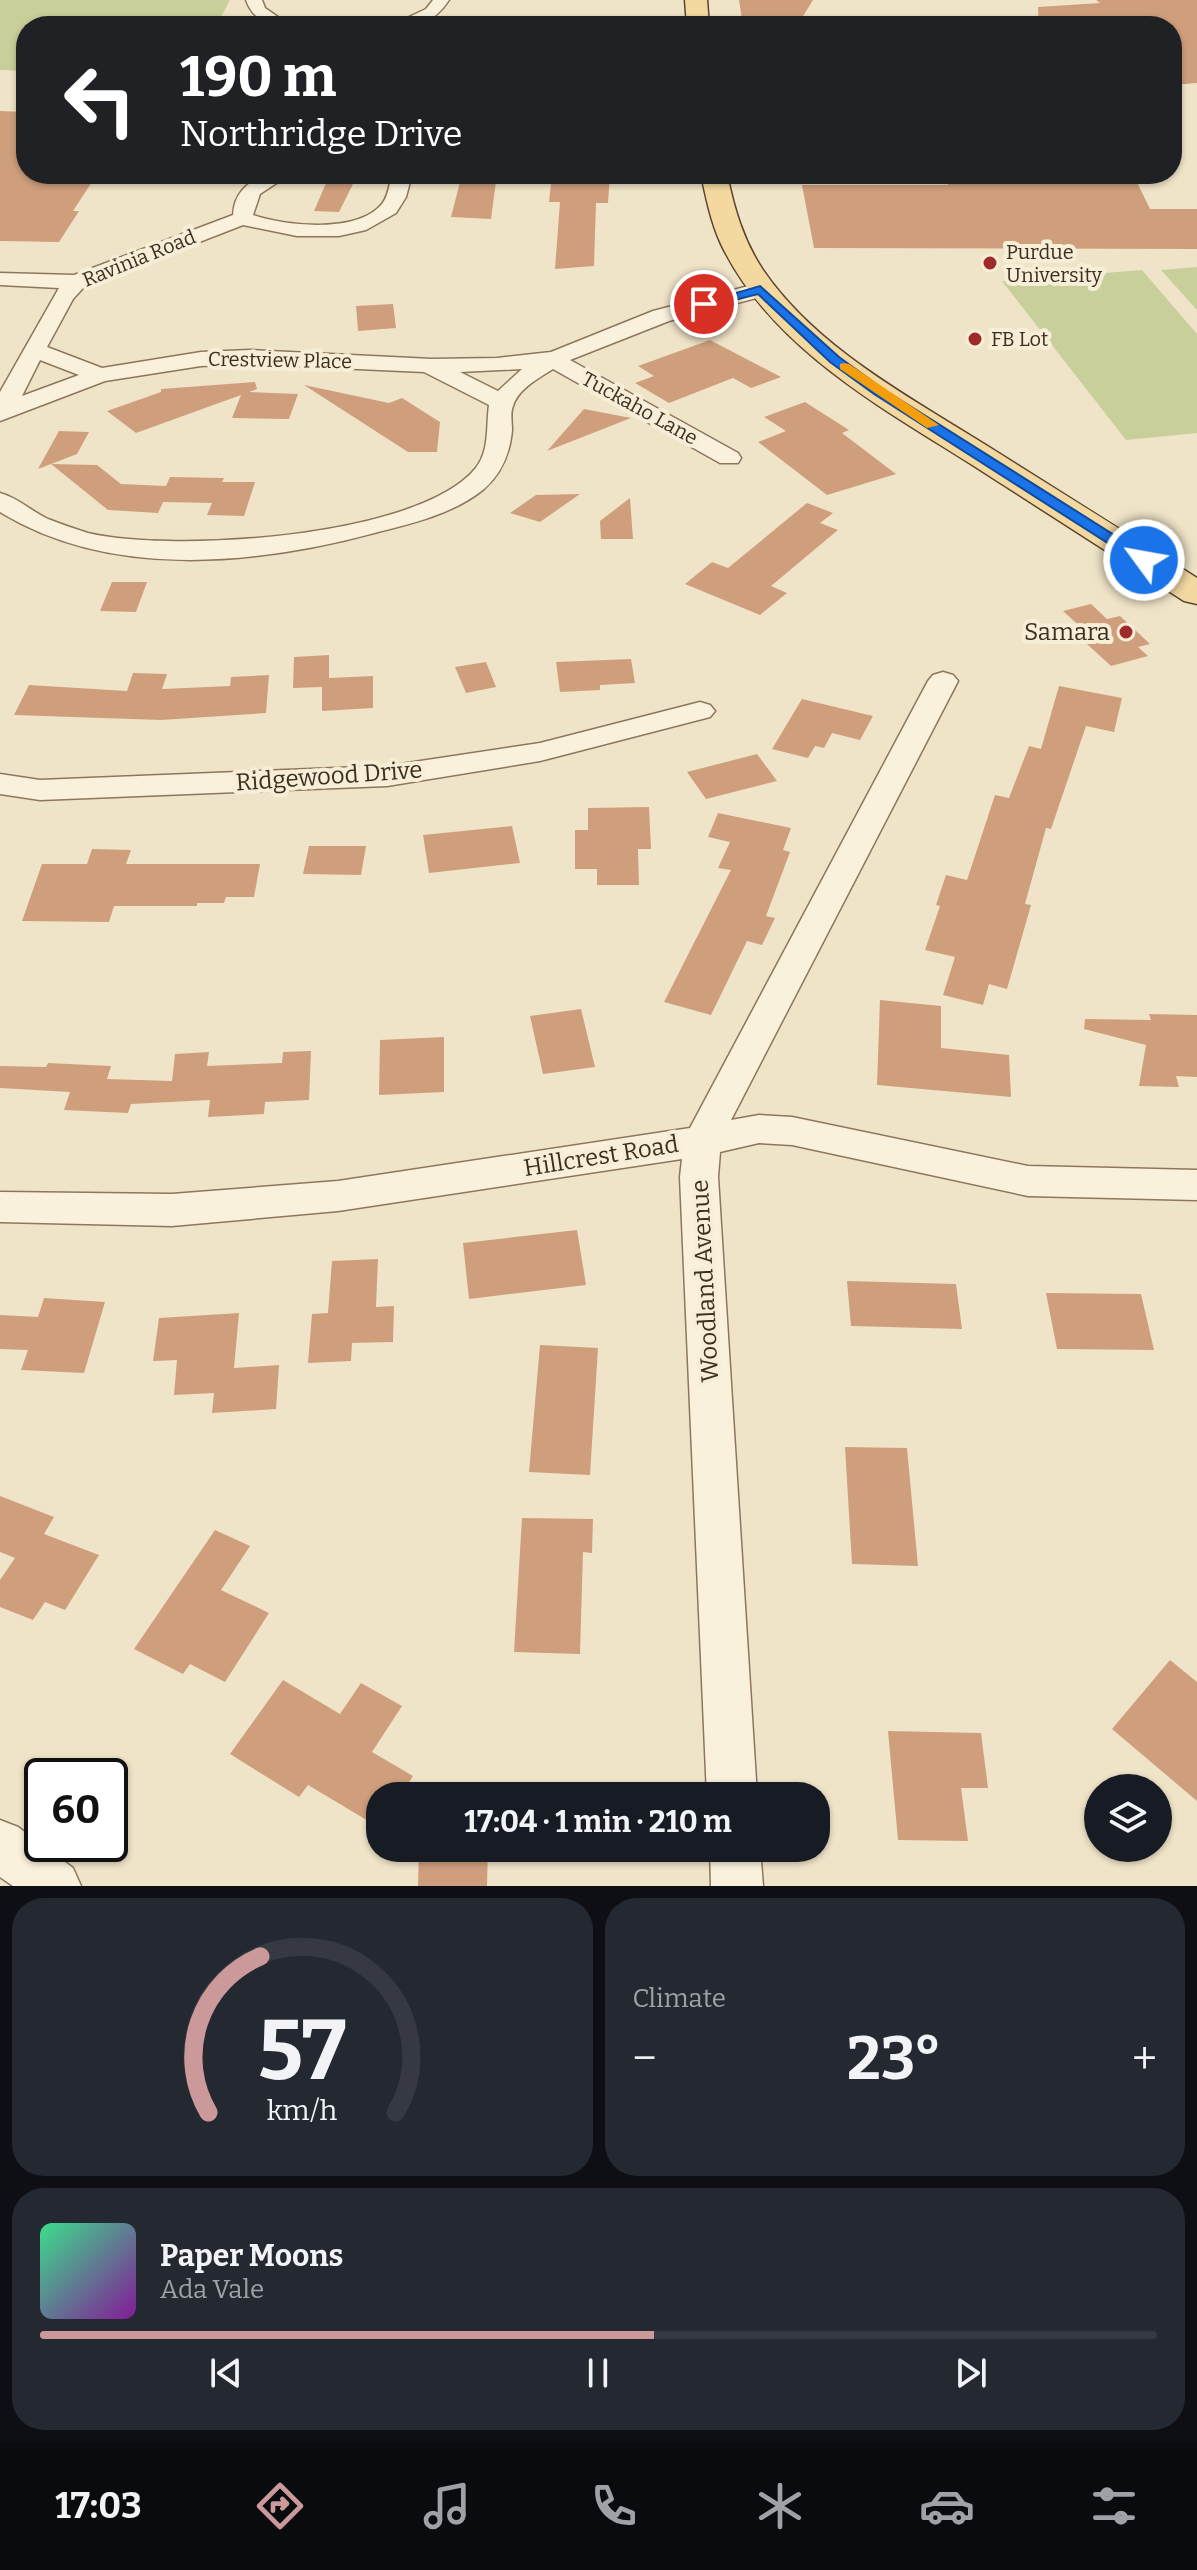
<!DOCTYPE html>
<meta charset="utf-8">
<style>
body{margin:0;font-family:Bitter,serif;background:#242831;color:#f1f3f6;height:100vh;display:flex;flex-direction:column;font-size:30px;white-space:nowrap}
*{box-sizing:border-box;margin:0}
p{font-size:26px;color:#9ea1a6}
.icon{flex:none;width:44px;height:44px;fill:none;stroke:currentColor;stroke-width:2;stroke-linecap:round;stroke-linejoin:round}
.map{position:relative;height:1886px;overflow:hidden}
.sheet{display:flex;flex-direction:column;gap:12px;padding:12px;background:#0d0f14;flex:1}
.sheet>*{flex:none}
.hud{position:absolute;left:16px;top:16px;width:1166px;height:168px;border-radius:32px;box-shadow:0 2px 6px #0004;background:#202124;color:#fff;overflow:hidden}
.controls{position:absolute;left:1084px;top:1774px;display:grid;gap:16px}
.controls a{display:grid;place-items:center;width:88px;height:88px;border-radius:50%;background:#171b24;box-shadow:0 2px 6px #0004;font-size:40px}
.speed{position:absolute;left:24px;top:1758px;display:flex;gap:16px;font-size:40px;font-weight:700;text-align:center}
.speed>*{display:grid;place-content:center;width:104px;height:104px;border-radius:50%;background:#171b24;box-shadow:0 2px 6px #0004;line-height:1}
.speed .limit{border:4px solid #111;border-radius:12px;background:#fff;color:#111}
.pin{position:absolute;display:grid;place-items:center;width:68px;height:68px;color:#fff;margin:-34px;border:4px solid #fff;border-radius:50%;box-shadow:0 2px 8px #0007}
.me{position:absolute;width:88px;margin:-44px;rotate:302deg;stroke-linejoin:round;filter:drop-shadow(0 0 6px #0008)}
.turn{display:flex;align-items:center;gap:28px;height:168px;padding:0 32px;font-size:36px}
.turn .icon{width:104px;height:104px;stroke-width:2.5}
.turn b{display:block;font-size:56px;line-height:68px}
.big{font-size:60px;font-weight:700;line-height:1.1}
.sheet .card{flex:1;display:flex;flex-direction:column;justify-content:center;gap:12px;min-width:0;padding:0 28px;border-radius:32px;background:#242831}
.sheet .dial{align-items:center;gap:0}
.dial svg{height:208px;overflow:visible;fill:none;stroke:#363941;stroke-width:7;stroke-linecap:round;text-anchor:middle}
.dial text{fill:#f1f3f6;stroke:none}
.song{display:flex;align-items:center;gap:24px}
.cover{width:96px;height:96px;border-radius:12px;background:linear-gradient(135deg,hsl(150 70% 55%),hsl(290 70% 35%))}
.played{height:8px;border-radius:4px;background:linear-gradient(90deg,#cc999b 55%,#363941 55%)}
.keys{display:flex;justify-content:space-around;direction:ltr}
.heat{display:flex;justify-content:space-between;align-items:center;font-size:44px;direction:ltr}
.sheet .tiles{flex:1;display:grid;gap:12px;grid-template-columns:1fr 1fr}
.card:last-child{grid-column:span 2}
.trip{position:absolute;left:366px;top:1782px;width:464px;height:80px;border-radius:32px;background:#171b24;box-shadow:0 2px 6px #0004;font-weight:700;line-height:80px;text-align:center}
.tabs{display:flex;height:128px;justify-content:space-around;align-items:center;background:#090b0e;color:#9ea1a6}
.tabs .icon{width:56px;height:56px}
.tabs .selected{color:#cc999b}
.tabs b{font-size:36px;color:#f1f3f6}
.map>svg:first-child{display:block}
.green{fill:#c9cf9b}
.building{fill:#cf9f7d}
.lines{fill:none;stroke-linecap:round;stroke-linejoin:round}
.minor-casing{stroke:#8d765c;stroke-width:3}
.primary-casing{stroke:#5b4430;stroke-width:3}
.minor{fill:#faf1dc;fill-rule:evenodd}
.primary{fill:#f3d9a0;fill-rule:evenodd}
.route{fill:#1a73e8;stroke:#114b97;stroke-width:2}
.slow{fill:#f59e0b}
.poi-dot{fill:#9e2a2b;stroke:#f7eed8;stroke-width:3}
.labels{text-anchor:middle;dominant-baseline:central;stroke-width:8;stroke-linejoin:round;paint-order:stroke}
.far-poi-label{font-size:20px;fill:#3d2e20;stroke:#f7eed8;text-anchor:start}
.far-street-label{font-size:20px;fill:#3d2e20;stroke:#f7eed8}
.poi-label{font-size:24px;fill:#3d2e20;stroke:#f7eed8;text-anchor:end}
.street-label{font-size:24px;fill:#3d2e20;stroke:#f7eed8}
</style>
<div class="map">
<svg width="1197" height="1886" viewBox="0 0 1197 1886">
<rect width="100%" height="100%" fill="#f0e4c8"/>
<g class="green">
<polygon points="0,0 230,0 216,26 26,26 26,71 0,70"/>
<polygon points="1197,267 1197,310 1161,270"/>
<polygon points="1142,270 1197,334 1197,433 1126,440 1002,281"/>
</g>
<g class="building">
<polygon points="739,0 813,0 797,26 743,26"/>
<polygon points="1096,0 1197,0 1197,83 1172,85 1172,26 1039,26 1038,7 1100,3"/>
<polygon points="0,111 26,112 26,174 97,174 73,211 79,211 59,242 0,241"/>
<polygon points="330,174 358,174 339,212 314,211"/>
<polygon points="462,174 497,174 491,219 451,217"/>
<polygon points="552,174 610,174 608,203 596,203 594,266 555,269 560,202 549,202"/>
<polygon points="945,174 1133,174 1150,209 1197,209 1197,249 814,248 802,185 948,185"/>
<polygon points="393,304 396,328 358,331 356,306"/>
<polygon points="710,340 781,377 751,388 733,378 669,403 635,383 654,376 638,366"/>
<polygon points="255,382 257,389 249,392 298,394 289,419 232,418 241,395 136,433 107,411 161,392 161,389"/>
<polygon points="304,385 389,403 402,398 440,422 437,452 408,452"/>
<polygon points="805,402 849,430 842,433 896,474 827,495 758,442 786,431 764,417"/>
<polygon points="584,409 631,418 547,451"/>
<polygon points="59,431 89,432 77,454 38,469"/>
<polygon points="51,464 97,465 121,484 166,486 170,477 224,478 222,482 255,482 244,516 207,515 212,503 163,502 158,513 108,510"/>
<polygon points="580,494 540,522 510,513 536,495"/>
<polygon points="630,498 633,539 601,539 600,521"/>
<polygon points="807,503 833,513 820,523 838,530 771,586 787,593 760,615 685,584 712,562 728,568"/>
<polygon points="112,582 147,582 136,612 100,611"/>
<polygon points="1091,604 1107,619 1120,616 1150,644 1138,647 1148,656 1111,666 1076,634 1085,631 1063,611"/>
<polygon points="329,655 329,678 373,676 373,708 322,711 322,687 293,688 294,657"/>
<polygon points="631,659 635,683 600,685 600,690 560,692 556,662"/>
<polygon points="486,662 496,687 466,693 455,667"/>
<polygon points="133,673 167,674 162,689 230,686 231,677 269,675 266,713 161,720 14,715 29,685 127,691"/>
<polygon points="1059,686 1122,698 1114,732 1086,726 1051,829 1046,828 1025,904 1031,905 1007,989 989,984 983,1005 943,995 955,957 925,950 940,906 936,905 946,875 967,880 995,795 1009,798 1029,746 1041,749"/>
<polygon points="802,699 873,716 860,740 832,733 824,748 815,746 808,758 772,749"/>
<polygon points="757,754 777,781 706,799 687,772"/>
<polygon points="649,807 651,849 638,849 639,885 597,885 597,869 575,869 575,830 588,830 588,808"/>
<polygon points="718,813 791,828 783,850 790,852 766,916 775,918 762,945 747,941 711,1015 664,1002 731,870 718,868 730,842 708,837"/>
<polygon points="512,826 520,863 429,873 423,835"/>
<polygon points="309,846 366,846 361,875 303,874"/>
<polygon points="92,849 131,850 126,864 260,864 254,897 226,897 224,903 197,903 197,906 114,906 109,922 22,921 42,864 87,864"/>
<polygon points="880,1000 941,1006 941,1048 1009,1055 1011,1097 877,1085"/>
<polygon points="581,1009 595,1067 543,1074 530,1016"/>
<polygon points="1149,1014 1197,1015 1197,1077 1176,1076 1179,1087 1139,1086 1146,1045 1084,1029 1085,1019 1151,1020"/>
<polygon points="444,1037 444,1092 379,1095 380,1040"/>
<polygon points="311,1051 309,1100 265,1102 264,1114 208,1117 210,1100 131,1104 128,1113 64,1110 70,1092 0,1088 0,1066 46,1067 48,1063 111,1066 107,1079 172,1081 175,1054 209,1052 207,1066 282,1063 283,1052"/>
<polygon points="577,1230 586,1285 469,1299 463,1243"/>
<polygon points="378,1259 376,1307 394,1306 393,1342 352,1343 351,1361 308,1363 312,1314 328,1313 332,1261"/>
<polygon points="847,1281 956,1284 962,1329 851,1326"/>
<polygon points="1046,1293 1141,1294 1154,1350 1057,1349"/>
<polygon points="44,1298 105,1302 84,1373 21,1370 28,1350 0,1349 0,1315 38,1317"/>
<polygon points="239,1313 234,1368 279,1365 276,1409 212,1413 214,1393 174,1395 177,1360 153,1361 159,1318"/>
<polygon points="540,1345 598,1348 590,1475 529,1472"/>
<polygon points="845,1447 907,1448 918,1566 852,1564"/>
<polygon points="0,1496 54,1517 44,1534 99,1555 65,1610 45,1602 33,1620 0,1607 0,1580 15,1558 0,1552"/>
<polygon points="522,1518 593,1519 592,1553 583,1552 580,1654 514,1652"/>
<polygon points="215,1530 250,1546 221,1590 269,1613 225,1682 190,1664 183,1674 134,1649"/>
<polygon points="1170,1660 1197,1682 1197,1801 1112,1729"/>
<polygon points="283,1680 340,1714 361,1683 402,1706 372,1752 413,1776 400,1796 380,1796 380,1828 308,1785 299,1797 230,1754"/>
<polygon points="888,1731 981,1733 988,1788 961,1788 968,1841 898,1840"/>
<polygon points="419,1848 488,1848 487,1886 418,1886"/>
</g>
<g class="lines">
<g class="minor-casing">
<g id="minor">
<path d="M 246,0 L 262,0 L 265,8 L 291,26 C 270,26 254,22 246,0 Z"/>
<path d="M 433,0 L 449,0 C 433,24 418,26 390,26 L 426,9 Z"/>
<path d="M 265,174 L 290,174 L 260,194 L 253,215 C 285,226 357,234 382,204 C 388,197 390,183 392,174 L 412,174 L 406,197 L 396,213 L 366,230 L 339,236 L 297,236 L 243,225 L 84,287 L 73,299 L 47,347 L 102,368 L 201,352 L 250,350 L 432,359 L 497,358 L 551,352 L 653,311 L 760,283 L 768,285 L 771,290 L 768,295 L 669,321 L 570,360 L 738,453 L 741,458 L 738,463 L 720,463 L 553,369 C 539,378 518,389 513,406 C 510,413 512,422 512,430 C 510,453 502,473 484,489 C 455,513 414,523 378,532 C 257,565 111,580 0,512 L 0,493 C 18,498 31,511 48,519 C 61,524 75,529 88,533 C 172,553 417,538 475,469 C 490,451 486,427 489,405 L 424,372 L 250,364 L 201,366 L 105,381 L 0,421 L 0,392 L 59,288 L 0,285 L 0,273 L 74,275 L 233,215 C 234,193 247,183 265,174 ZM 40,360 L 79,375 L 22,396 ZM 522,369 L 498,391 L 460,372 Z"/>
<polygon points="943,672 953,675 958,681 731,1120 759,1115 792,1117 1028,1166 1197,1170 1197,1200 1028,1196 792,1145 759,1143 720,1152 718,1177 757,1796 707,1796 680,1177 682,1159 338,1211 172,1226 0,1222 0,1192 172,1194 338,1181 690,1128 928,681 933,675"/>
<polygon points="700,702 710,705 715,711 710,717 540,761 387,786 40,800 0,794 0,774 40,780 387,766 540,743"/>
<polygon points="0,1820 18,1827 73,1868 81,1886 13,1886 0,1877"/>
<polygon points="710,1848 760,1848 763,1886 711,1886"/>
</g>
</g>
<g class="primary-casing">
<g id="primary">
<polygon points="685,0 707,0 709,26 687,26"/>
<path d="M 701,174 L 727,174 C 734,208 743,240 763,270 C 815,346 904,394 981,442 C 1053,487 1125,532 1197,578 L 1197,604 L 1184,601 C 1114,556 1044,511 974,466 C 881,407 771,348 721,244 C 711,222 706,198 701,174 Z"/>
</g>
</g>
<use href="#minor" class="minor"/>
<use href="#primary" class="primary"/>
</g>
<polygon class="route" points="760,286 839,357 883,389 1149,557 1149,563 1139,563 874,394 830,362 758,294 704,308 698,304"/>
<polygon class="slow" points="844,363 849,364 939,425 927,428 840,369 840,364"/>
<g class="poi-dot">
<circle cx="990" cy="263" r="8"/>
<circle cx="975" cy="339" r="8"/>
<circle cx="1126" cy="632" r="8"/>
</g>
<g class="labels">
<g class="far-poi-label">
<text x="1006" y="252">Purdue<tspan x="1006" dy="23">University</tspan></text>
<text x="991" y="339">FB Lot</text>
</g>
<g class="far-street-label">
<text transform="translate(139 258) rotate(-22)">Ravinia Road</text>
<text transform="translate(280 360) rotate(1)">Crestview Place</text>
<text transform="translate(640 408) rotate(29)">Tuckaho Lane</text>
</g>
<g class="poi-label">
<text x="1110" y="632">Samara</text>
</g>
<g class="street-label">
<text transform="translate(329 776) rotate(-4)">Ridgewood Drive</text>
<text transform="translate(601 1156) rotate(-9)">Hillcrest Road</text>
<text transform="translate(705 1281) rotate(-93)">Woodland Avenue</text>
</g>
</g>
</svg>
<div class="controls">
<a><svg class="icon" aria-label="layers" viewBox="0 0 24 24"><path d="M12 4l9 5-9 5-9-5zM3 14l9 5 9-5"/></svg></a>
</div>
<div class="speed"><div class="limit">60</div></div>
<div class="pin" style="left:704px;top:304px;background:#d93025"><svg class="icon" aria-label="arrive" viewBox="0 0 24 24"><path d="M6 21V4h12l-3 4 3 4H6"/></svg></div>
<svg class="me" style="left:1144px;top:560px" viewBox="-20 -20 40 40"><circle r="17" fill="#1a73e8" stroke="#fff" stroke-width="3"/><path d="M0-11L8 9 0 5-8 9z" fill="#fff"/></svg>
<div class="trip">17:04 · 1 min · 210 m</div>
<div class="hud">
<div class="turn"><svg class="icon" aria-label="left" viewBox="0 0 24 24"><path d="M17 20v-9H6M10 6l-5 5 5 5"/></svg><div><b>190 m</b>Northridge Drive</div></div>
</div>
</div>
<section class="sheet">
<div class="tiles">
<div class="card dial"><svg viewBox="0 0 100 80">
<path d="M14 69A42 42 0 1 1 86 69"/>
<path d="M14 69A42 42 0 0 1 34 9" stroke="#cc999b"/>
<text x="50" y="56" font-size="32" font-weight="700">57</text>
<text x="50" y="72" font-size="11">km/h</text>
</svg></div>
<div class="card"><p>Climate</p>
<div class="heat"><a>−</a><b class="big">23°</b><a>+</a></div>
</div>
<div class="card">
<div class="song"><i class="cover"></i><div><b>Paper Moons</b><p>Ada Vale</p></div></div>
<div class="played"></div>
<div class="keys"><svg class="icon" aria-label="previous" viewBox="0 0 24 24"><path d="M18 5L8 12l10 7zM5 5v14"/></svg><svg class="icon" aria-label="pause" viewBox="0 0 24 24"><path d="M8 5v14M16 5v14"/></svg><svg class="icon" aria-label="next" viewBox="0 0 24 24"><path d="M6 5l10 7-10 7zM19 5v14"/></svg></div>
</div>
</div>
</section>
<nav class="tabs">
<b>17:03</b>
<svg class="icon selected" aria-label="directions" viewBox="0 0 24 24"><path d="M12 3l9 9-9 9-9-9zM9 14v-3h6M13 9l2 2-2 2"/></svg>
<svg class="icon" aria-label="music" viewBox="0 0 24 24"><path d="M9 18V5l10-2v13"/><circle cx="6" cy="18" r="3"/><circle cx="16" cy="16" r="3"/></svg>
<svg class="icon" aria-label="phone" viewBox="0 0 24 24"><path d="M5 4h4l2 5-3 2q2 4 5 5l2-3 5 2v4C11 20 4 13 5 4z"/></svg>
<svg class="icon" aria-label="climate" viewBox="0 0 24 24"><path d="M12 3v18M4 7l16 10M4 17L20 7"/></svg>
<svg class="icon" aria-label="car" viewBox="0 0 24 24"><path d="M5 17H2v-5l4-1 3-4h7l3 4 3 1v5h-3M9 17h6M6 11h13"/><circle cx="7" cy="17" r="2"/><circle cx="17" cy="17" r="2"/></svg>
<svg class="icon" aria-label="filters" viewBox="0 0 24 24"><path d="M4 7h16M4 17h16"/><circle cx="9" cy="7" r="2"/><circle cx="15" cy="17" r="2"/></svg>
</nav>
